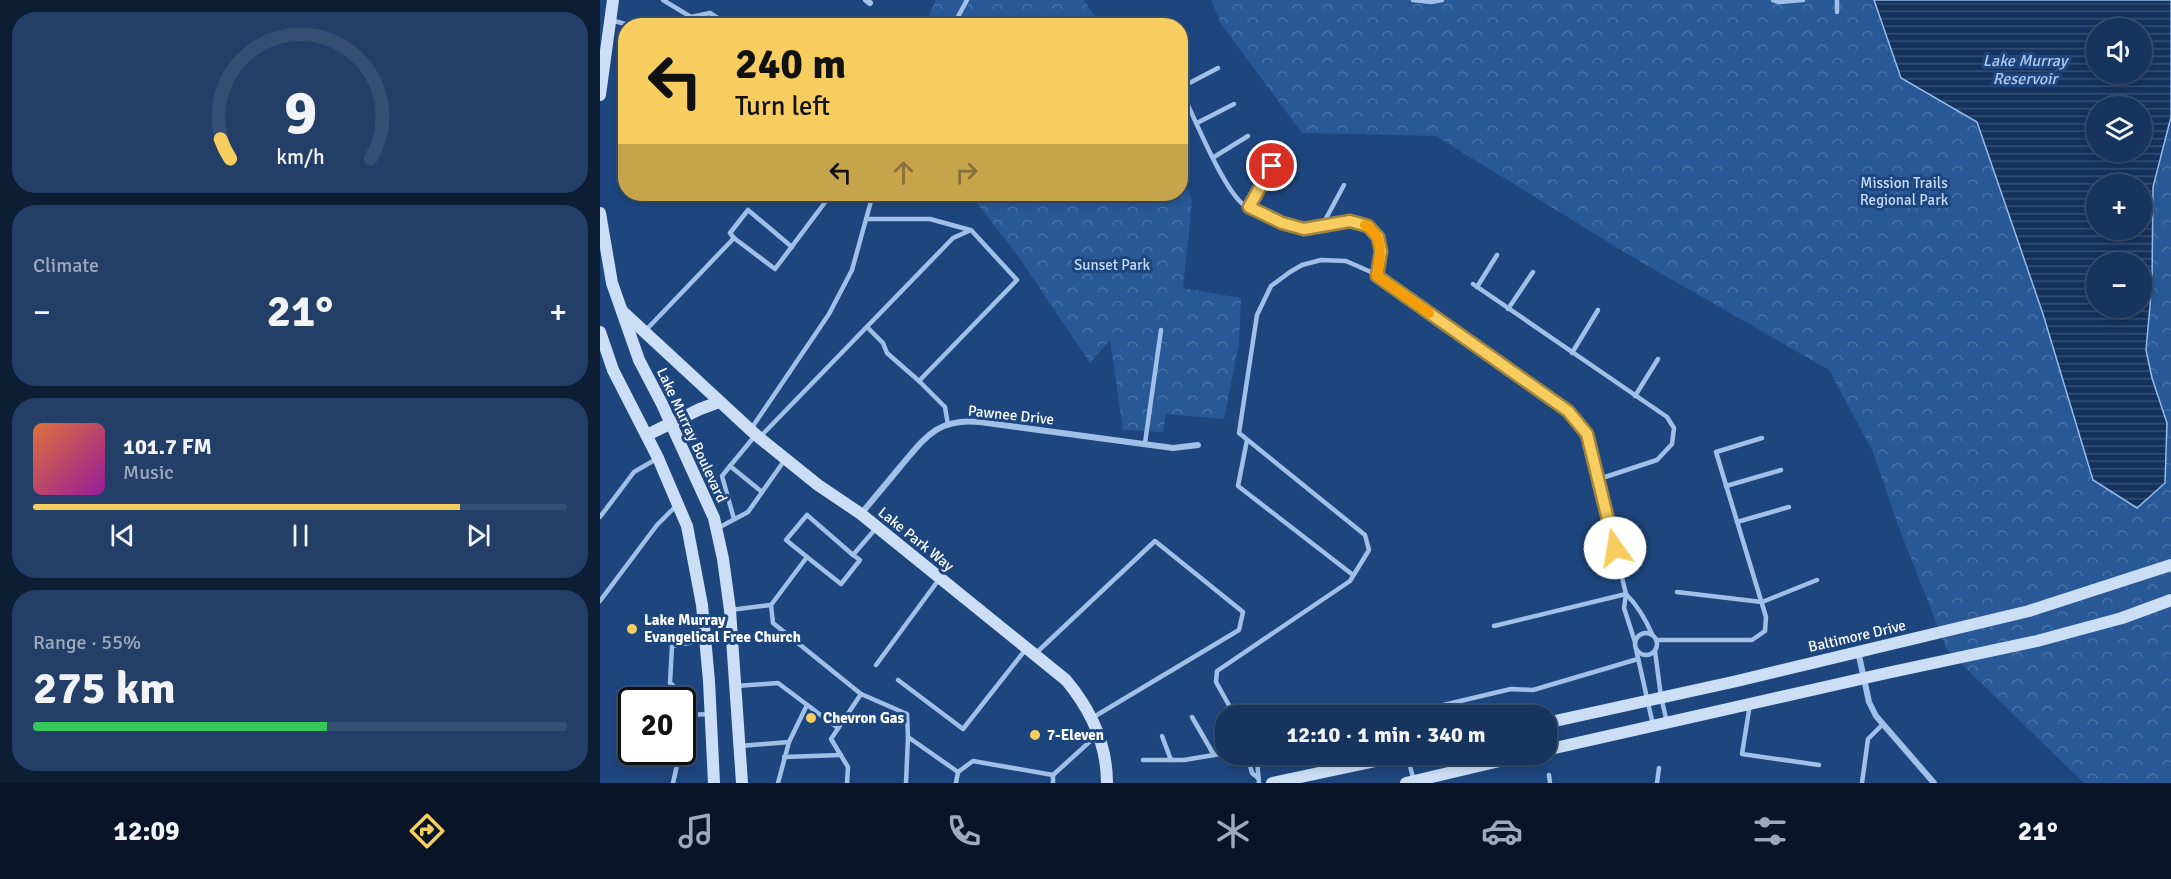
<!DOCTYPE html>
<meta charset="utf-8">
<style>
body{margin:0;font-family:Signika,sans-serif;background:#233f67;color:#f1f3f6;height:100vh;display:flex;flex-direction:column;font-size:22px;white-space:nowrap}
*{box-sizing:border-box;margin:0}
p{font-size:20px;color:#9eaabc}
.icon{flex:none;width:33px;height:33px;fill:none;stroke:currentColor;stroke-width:2;stroke-linecap:round;stroke-linejoin:round}
.map{position:relative;flex:1;overflow:hidden}
.sheet{display:flex;flex-direction:column;gap:12px;padding:12px;background:#0c1d34;width:600px}
.sheet>*{flex:none}
.guide{position:absolute;left:18px;top:18px;width:570px;height:183px;border-radius:24px;box-shadow:0 3px 9px #0003,0 0 0 2px #354f73;background:#f7cd60;color:#111;overflow:hidden}
.tools{position:absolute;left:1486px;top:18px;display:grid;gap:12px}
.tools a{display:grid;place-items:center;width:66px;height:66px;border-radius:50%;background:#16345e;box-shadow:0 3px 9px #0003,0 0 0 2px #354f73;font-size:30px}
.speed{position:absolute;left:18px;top:687px;display:flex;gap:12px;font-size:30px;font-weight:700;text-align:center}
.speed>*{display:grid;place-content:center;width:78px;height:78px;border-radius:50%;background:#16345e;box-shadow:0 3px 9px #0003,0 0 0 2px #354f73;line-height:1}
.speed .limit{border:3px solid #111;border-radius:9px;background:#fff;color:#111}
.pin{position:absolute;display:grid;place-items:center;width:51px;height:51px;color:#fff;margin:-26px;border:3px solid #fff;border-radius:50%;box-shadow:0 2px 6px #0007}
.me{position:absolute;width:66px;margin:-33px;rotate:347deg;stroke-linejoin:round;filter:drop-shadow(0 0 4px #0008)}
.turn{display:flex;align-items:center;gap:21px;height:126px;padding:0 18px;font-size:27px}
.turn .icon{width:78px;height:78px;stroke-width:2.5}
.turn b{display:block;font-size:42px;line-height:51px}
.lanes{display:flex;align-items:center;height:57px;padding:0 18px;background:#0003;justify-content:center;gap:30px;direction:ltr}
.lanes .off{opacity:.35}
.big{font-size:45px;font-weight:700;line-height:1.1}
.sheet .widget{flex:1;display:flex;flex-direction:column;justify-content:center;gap:9px;min-width:0;padding:0 21px;border-radius:24px;background:#233f67}
.sheet .dial{align-items:center;gap:0}
.dial svg{height:156px;overflow:visible;fill:none;stroke:#354f73;stroke-width:7;stroke-linecap:round;text-anchor:middle}
.dial text{fill:#f1f3f6;stroke:none}
.song{display:flex;align-items:center;gap:18px}
.cover{width:72px;height:72px;border-radius:9px;background:linear-gradient(135deg,hsl(20 70% 55%),hsl(300 70% 35%))}
.played{height:6px;border-radius:3px;background:linear-gradient(90deg,#f7cd60 80%,#354f73 80%)}
.keys{display:flex;justify-content:space-around;direction:ltr}
.heat{display:flex;justify-content:space-between;align-items:center;font-size:33px;direction:ltr}
.charge{height:9px;border-radius:4px;background:linear-gradient(90deg,#34c759 55%,#354f73 0)}
.trip{position:absolute;left:615px;top:705px;width:342px;height:60px;border-radius:24px;background:#16345e;box-shadow:0 3px 9px #0003,0 0 0 2px #354f73;font-weight:700;line-height:60px;text-align:center}
.menu{display:flex;height:96px;justify-content:space-around;align-items:center;background:#091526;color:#9eaabc}
.menu .icon{width:42px;height:42px}
.menu .active{color:#f7cd60}
.menu b{font-size:27px;color:#f1f3f6}
main{display:flex;flex:1;min-height:0}
.map>svg:first-child{display:block}
.park{fill:url(#park-crowns);fill-rule:evenodd}
.water{fill:url(#water-rules);stroke:#94bbe9;stroke-width:1.5;fill-rule:evenodd}
.lines{fill:none;stroke-linecap:round;stroke-linejoin:round}
.lane{stroke:#a1c0e8;stroke-width:4.5}
.street{stroke:#a1c0e8;stroke-width:6}
.secondary{stroke:#ccddf6;stroke-width:12}
.route-casing{stroke:#a1853e;stroke-width:15}
.route{stroke:#f7cd60;stroke-width:10}
.slow{stroke:#f59e0b;stroke-width:10}
.poi-dot{fill:#f7cd60;stroke:#1e467e;stroke-width:2}
.labels{text-anchor:middle;dominant-baseline:central;stroke-width:6;stroke-linejoin:round;paint-order:stroke}
.park-label{font-size:15px;fill:#c5daf6;stroke:#1e467e}
.street-label{font-size:15px;fill:#fff;stroke:#1e467e}
.poi-label{font-size:15px;font-weight:bold;fill:#fff;stroke:#1e467e;text-anchor:start}
.water-label{font-size:16px;font-style:italic;fill:#accaf0;stroke:#1e467e}
</style>
<main>
<section class="sheet">
<div class="widget dial"><svg viewBox="0 0 100 80">
<path d="M14 69A42 42 0 1 1 86 69"/>
<path d="M14 69A42 42 0 0 1 9 59" stroke="#f7cd60"/>
<text x="50" y="56" font-size="32" font-weight="700">9</text>
<text x="50" y="72" font-size="11">km/h</text>
</svg></div>
<div class="widget"><p>Climate</p>
<div class="heat"><a>−</a><b class="big">21°</b><a>+</a></div>
</div>
<div class="widget">
<div class="song"><i class="cover"></i><div><b>101.7 FM</b><p>Music</p></div></div>
<div class="played"></div>
<div class="keys"><svg class="icon" aria-label="previous" viewBox="0 0 24 24"><path d="M18 5L8 12l10 7zM5 5v14"/></svg><svg class="icon" aria-label="pause" viewBox="0 0 24 24"><path d="M8 5v14M16 5v14"/></svg><svg class="icon" aria-label="next" viewBox="0 0 24 24"><path d="M6 5l10 7-10 7zM19 5v14"/></svg></div>
</div>
<div class="widget"><p>Range · 55%</p><b class="big">275 km</b><div class="charge"></div></div>
</section>
<div class="map">
<svg width="1571" height="783" viewBox="0 0 1571 783">
<defs>
<pattern id="park-crowns" width="20" height="18" patternUnits="userSpaceOnUse" patternTransform="scale(1.5)"><rect width="20" height="18" fill="#285896"/><path d="M2 6a3 3 0 1 1 6 0M12 15a3 3 0 1 1 6 0" fill="none" stroke="#4871a6"/></pattern>
<pattern id="water-rules" width="6" height="5" patternUnits="userSpaceOnUse" patternTransform="scale(1.5)"><rect width="6" height="5" fill="#14325d"/><path d="M0 2.5h6" fill="none" stroke="#375175"/></pattern>
</defs>
<rect width="100%" height="100%" fill="#1e467e"/>
<g class="park">
<polygon points="336,0 484,0 501,25 324,26"/>
<path d="M 611,0 L 1571,0 L 1571,783 L 1484,783 L 1347,650 L 1299,528 L 1273,452 L 1229,370 L 1029,255 L 836,136 L 702,133 L 621,24 ZM 1497,28 L 1542,28 L 1542,74 L 1497,74 ZM 1497,106 L 1542,106 L 1542,152 L 1497,152 ZM 1497,184 L 1542,184 L 1542,230 L 1497,230 ZM 1497,262 L 1542,262 L 1542,308 L 1497,308 Z"/>
<polygon points="581,170 592,201 583,288 641,298 639,343 624,419 566,414 563,432 523,430 510,340 490,363 418,256 370,194 580,194"/>
</g>
<path class="water" d="M 1274,0 L 1571,0 L 1571,117 L 1553,187 L 1552,284 L 1546,350 L 1552,378 L 1567,423 L 1565,483 L 1537,508 L 1493,480 L 1443,314 L 1377,122 L 1301,78 ZM 1497,28 L 1542,28 L 1542,74 L 1497,74 ZM 1497,106 L 1542,106 L 1542,152 L 1497,152 ZM 1497,184 L 1542,184 L 1542,230 L 1497,230 ZM 1497,262 L 1542,262 L 1542,308 L 1497,308 Z"/>
<g class="lines">
<g class="lane">
<polyline points="63,0 91,17 110,13 130,26"/>
<polyline points="813,0 831,2 842,0"/>
<polyline points="1173,0 1179,2 1203,0"/>
<polyline points="1237,0 1237,12"/>
<polyline points="11,20 32,26"/>
<polyline points="353,26 367,0"/>
<path d="M 580,88 C 593,114 623,190 644,205 C 657,213 689,229 704,229 C 711,229 719,225 727,224 C 775,217 785,229 777,276"/>
<polyline points="580,88 618,68"/>
<polyline points="597,123 634,104"/>
<polyline points="614,157 648,136"/>
<polyline points="649,207 683,146"/>
<polyline points="266,219 330,219 370,230"/>
<polyline points="723,224 744,185"/>
<polyline points="134,238 130,233 148,210 192,247"/>
<polyline points="873,284 1067,417 1074,428 1072,444 1057,460 999,479"/>
<polyline points="877,287 897,255"/>
<polyline points="908,309 933,272"/>
<polyline points="267,327 283,343 287,353 319,381"/>
<polyline points="46,330 134,238 175,269 226,201"/>
<polyline points="972,353 998,310"/>
<polyline points="1035,396 1058,359"/>
<polyline points="151,429 229,314 252,270 273,194"/>
<polyline points="161,436 353,238 371,230 417,280 319,381 345,407 348,425"/>
<polyline points="647,440 638,486 753,575"/>
<polyline points="545,443 561,330"/>
<polyline points="130,466 154,437"/>
<polyline points="1126,486 1181,470"/>
<polyline points="0,517 34,472 58,458"/>
<polyline points="134,519 122,476 130,466 162,492"/>
<polyline points="1137,522 1189,507"/>
<polyline points="118,528 148,512 184,461"/>
<polyline points="207,557 241,584 260,560 253,555"/>
<polyline points="1077,592 1162,602 1217,580"/>
<path d="M 1026,594 C 1038,606 1045,618 1052,634"/>
<polyline points="0,601 57,525 76,506"/>
<polyline points="171,605 207,557 186,540 207,515 253,555 277,527"/>
<polyline points="130,610 171,605 173,623 261,694 307,714 308,737 358,772"/>
<polyline points="894,626 1026,594"/>
<circle cx="1046" cy="644" r="11"/>
<polyline points="1056,640 1152,640 1165,631 1166,617 1116,452 1162,438"/>
<polyline points="1036,649 1053,725"/>
<polyline points="1055,651 1061,697 1067,722"/>
<polyline points="435,654 555,541 643,612 639,630 492,718"/>
<polyline points="276,665 340,578"/>
<polyline points="298,680 363,729 426,649"/>
<polyline points="136,686 178,683 238,728"/>
<polyline points="1150,704 1142,754 1219,765"/>
<polyline points="88,715 83,694 70,683 72,646 105,640"/>
<polyline points="635,716 616,682 617,671 750,581 769,550 765,535 639,433 657,315 671,286 690,272 702,265 721,260 746,261 771,272 968,411 987,434 1026,594 1024,608 1035,642"/>
<polyline points="797,716 911,689 933,690 1038,659"/>
<polyline points="592,717 614,755"/>
<polyline points="562,736 571,760"/>
<polyline points="82,739 88,715 110,714"/>
<polyline points="140,746 189,742 207,705"/>
<polyline points="652,754 657,760 659,783"/>
<polyline points="652,755 649,762 652,773 658,778"/>
<polyline points="807,755 814,781"/>
<polyline points="184,757 241,755"/>
<polyline points="543,760 584,760 626,753"/>
<polyline points="949,775 950,783"/>
<polyline points="73,783 80,752"/>
<polyline points="178,783 189,742"/>
<polyline points="247,783 248,767 231,739 261,694"/>
<polyline points="306,783 308,737"/>
<polyline points="356,783 358,772 373,761 453,775"/>
<polyline points="453,783 453,775 496,736"/>
<polyline points="1057,783 1059,768"/>
<polyline points="1262,783 1268,739 1283,724"/>
</g>
<g class="street">
<polyline points="266,0 270,3"/>
<path d="M 261,514 C 274,498 287,483 300,467 C 325,438 336,418 380,422 L 573,448 L 598,445"/>
<polyline points="1258,651 1269,702 1276,716 1334,783"/>
</g>
<g class="secondary">
<polyline points="0,95 13,0"/>
<polyline points="0,213 12,283 39,360 62,404 114,518 123,559 130,610 142,783"/>
<path d="M 22,311 L 156,435 L 218,485 L 261,514 L 466,680 C 491,710 507,743 507,783"/>
<polyline points="0,332 13,370 58,458 87,526 102,605 109,681 114,783"/>
<polyline points="47,435 100,409 119,402"/>
<polyline points="946,723 1137,681 1429,611 1571,565"/>
<polyline points="946,750 1287,673 1437,641 1522,618 1571,600"/>
<polyline points="672,783 808,754"/>
<polyline points="806,783 929,754"/>
</g>
</g>
<g class="lines">
<g class="route-casing">
<polyline id="route" points="672,166 649,207 682,223 704,229 750,221 768,226 778,237 781,251 777,276 968,411 987,434 1015,548"/>
</g>
<use href="#route" class="route"/>
<path class="slow" d="M 765,225 C 785,236 780,257 777,276 L 829,313"/>
</g>
<g class="poi-dot">
<circle cx="32" cy="629" r="6"/>
<circle cx="211" cy="718" r="6"/>
<circle cx="435" cy="735" r="6"/>
</g>
<g class="labels">
<g class="park-label">
<text x="1304" y="183">Mission Trails<tspan x="1304" dy="17">Regional Park</tspan></text>
<text x="512" y="265">Sunset Park</text>
</g>
<g class="street-label">
<text transform="translate(411 415) rotate(6)">Pawnee Drive</text>
<text transform="translate(92 435) rotate(65)">Lake Murray Boulevard</text>
<text transform="translate(316 539) rotate(39)">Lake Park Way</text>
<text transform="translate(1257 636) rotate(-13)">Baltimore Drive</text>
</g>
<g class="poi-label">
<text x="44" y="620">Lake Murray<tspan x="44" dy="17">Evangelical Free Church</tspan></text>
<text x="223" y="718">Chevron Gas</text>
<text x="447" y="735">7-Eleven</text>
</g>
<g class="water-label">
<text x="1425" y="61">Lake Murray<tspan x="1425" dy="18">Reservoir</tspan></text>
</g>
</g>
</svg>
<div class="tools">
<a><svg class="icon" aria-label="sound" viewBox="0 0 24 24"><path d="M4 9h4l5-4v14l-5-4H4zM17 9q2 3 0 6"/></svg></a>
<a><svg class="icon" aria-label="layers" viewBox="0 0 24 24"><path d="M12 4l9 5-9 5-9-5zM3 14l9 5 9-5"/></svg></a>
<a>+</a>
<a>−</a>
</div>
<div class="speed"><div class="limit">20</div></div>
<div class="pin" style="left:672px;top:166px;background:#d93025"><svg class="icon" aria-label="arrive" viewBox="0 0 24 24"><path d="M6 21V4h12l-3 4 3 4H6"/></svg></div>
<svg class="me" style="left:1015px;top:548px" viewBox="-20 -20 40 40"><circle r="19" fill="#fff"/><path d="M0-13L10 11 0 6-10 11z" fill="#f7cd60"/></svg>
<div class="trip">12:10 · 1 min · 340 m</div>
<div class="guide">
<div class="turn"><svg class="icon" aria-label="left" viewBox="0 0 24 24"><path d="M17 20v-9H6M10 6l-5 5 5 5"/></svg><div><b>240 m</b>Turn left</div></div>
<div class="lanes"><svg class="icon" aria-label="left" viewBox="0 0 24 24"><path d="M17 20v-9H6M10 6l-5 5 5 5"/></svg><svg class="icon off" aria-label="ahead" viewBox="0 0 24 24"><path d="M12 20V5M6 11l6-6 6 6"/></svg><svg class="icon off" aria-label="right" viewBox="0 0 24 24"><path d="M7 20v-9h11M14 6l5 5-5 5"/></svg></div>
</div>
</div>
</main>
<nav class="menu">
<b>12:09</b>
<svg class="icon active" aria-label="directions" viewBox="0 0 24 24"><path d="M12 3l9 9-9 9-9-9zM9 14v-3h6M13 9l2 2-2 2"/></svg>
<svg class="icon" aria-label="music" viewBox="0 0 24 24"><path d="M9 18V5l10-2v13"/><circle cx="6" cy="18" r="3"/><circle cx="16" cy="16" r="3"/></svg>
<svg class="icon" aria-label="phone" viewBox="0 0 24 24"><path d="M5 4h4l2 5-3 2q2 4 5 5l2-3 5 2v4C11 20 4 13 5 4z"/></svg>
<svg class="icon" aria-label="climate" viewBox="0 0 24 24"><path d="M12 3v18M4 7l16 10M4 17L20 7"/></svg>
<svg class="icon" aria-label="car" viewBox="0 0 24 24"><path d="M5 17H2v-5l4-1 3-4h7l3 4 3 1v5h-3M9 17h6M6 11h13"/><circle cx="7" cy="17" r="2"/><circle cx="17" cy="17" r="2"/></svg>
<svg class="icon" aria-label="filters" viewBox="0 0 24 24"><path d="M4 7h16M4 17h16"/><circle cx="9" cy="7" r="2"/><circle cx="15" cy="17" r="2"/></svg>
<b>21°</b>
</nav>
